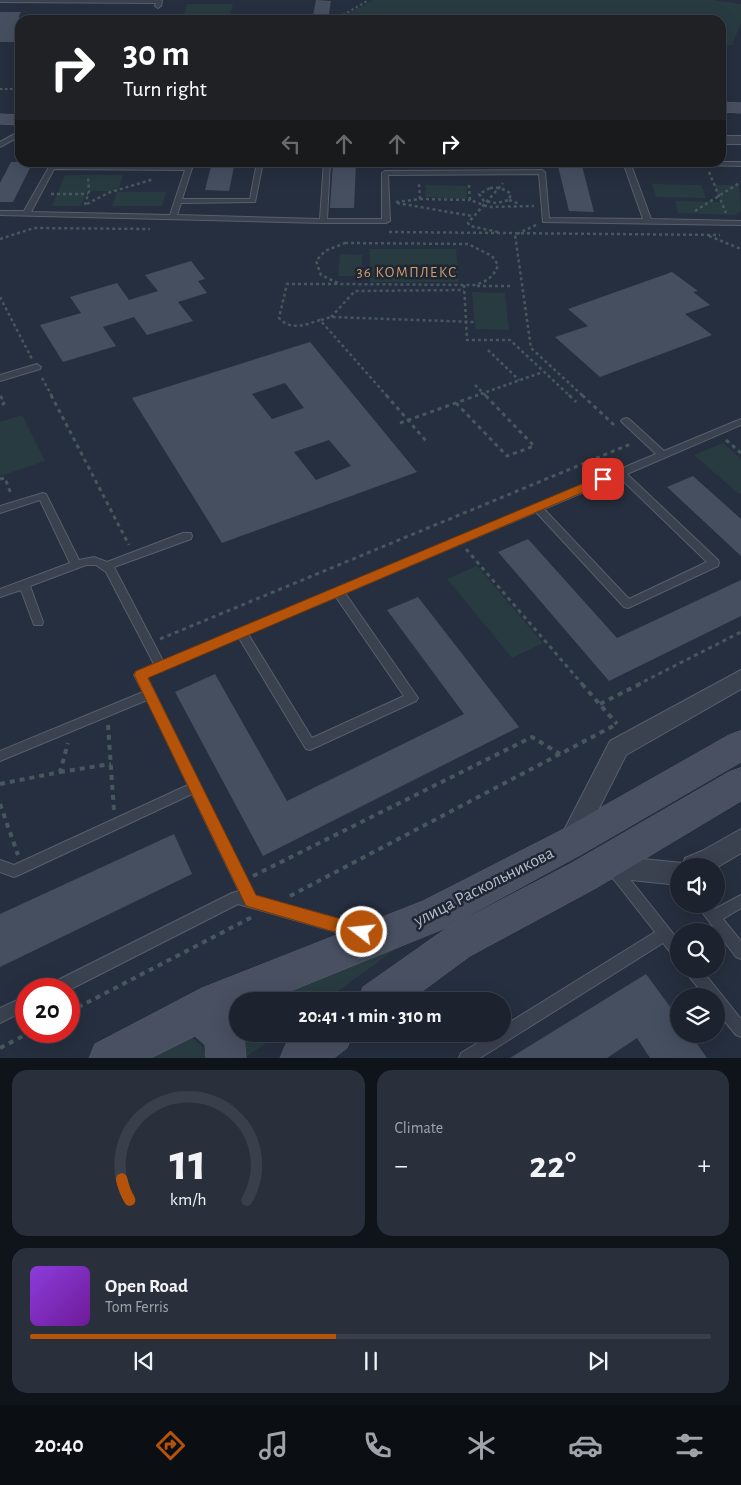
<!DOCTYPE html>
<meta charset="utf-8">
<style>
body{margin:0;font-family:"Alegreya Sans",sans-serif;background:#292f3b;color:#f1f3f6;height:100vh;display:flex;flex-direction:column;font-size:19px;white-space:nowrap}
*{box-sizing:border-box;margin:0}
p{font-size:16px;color:#a0a4aa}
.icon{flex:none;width:28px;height:28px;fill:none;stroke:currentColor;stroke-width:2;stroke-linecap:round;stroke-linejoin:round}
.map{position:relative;height:1058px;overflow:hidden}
.side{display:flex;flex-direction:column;gap:12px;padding:12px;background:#0f131a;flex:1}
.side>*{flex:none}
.hud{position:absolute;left:15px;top:15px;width:711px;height:152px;border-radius:15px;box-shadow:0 5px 20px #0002,0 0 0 1px #3a404b;background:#202124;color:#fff;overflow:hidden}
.tools{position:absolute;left:670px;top:858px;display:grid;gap:10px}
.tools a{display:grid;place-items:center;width:55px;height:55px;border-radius:50%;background:#1c232f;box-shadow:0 5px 20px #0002,0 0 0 1px #3a404b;font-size:25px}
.speed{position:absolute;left:15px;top:978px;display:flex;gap:10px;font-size:25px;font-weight:700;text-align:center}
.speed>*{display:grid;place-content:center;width:65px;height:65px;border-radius:50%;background:#1c232f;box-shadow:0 5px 20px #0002,0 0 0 1px #3a404b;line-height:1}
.speed .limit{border:8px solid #d22;background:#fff;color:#111}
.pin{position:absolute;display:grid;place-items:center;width:42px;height:42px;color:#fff;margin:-21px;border-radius:10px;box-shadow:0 2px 8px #0006}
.me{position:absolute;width:55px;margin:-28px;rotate:286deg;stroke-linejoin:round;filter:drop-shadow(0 0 4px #0008)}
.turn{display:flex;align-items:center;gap:18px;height:105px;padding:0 25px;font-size:22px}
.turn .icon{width:65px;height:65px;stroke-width:2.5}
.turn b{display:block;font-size:35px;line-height:42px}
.lanes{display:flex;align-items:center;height:48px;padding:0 25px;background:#0003;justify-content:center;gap:25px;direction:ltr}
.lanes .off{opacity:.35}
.big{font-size:38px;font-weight:600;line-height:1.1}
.side .card{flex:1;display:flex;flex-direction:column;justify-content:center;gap:8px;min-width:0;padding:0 18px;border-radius:15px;background:#292f3b}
.side .dial{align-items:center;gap:0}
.dial svg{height:130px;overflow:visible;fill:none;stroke:#3a404b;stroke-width:7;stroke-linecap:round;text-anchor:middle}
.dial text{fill:#f1f3f6;stroke:none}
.song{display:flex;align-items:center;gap:15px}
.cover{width:60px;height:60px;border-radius:8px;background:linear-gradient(135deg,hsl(270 70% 55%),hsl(280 70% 35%))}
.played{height:5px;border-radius:2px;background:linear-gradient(90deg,#b45309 45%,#3a404b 45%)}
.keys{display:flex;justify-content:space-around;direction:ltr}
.heat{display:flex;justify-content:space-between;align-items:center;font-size:28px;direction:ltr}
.side .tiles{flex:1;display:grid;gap:12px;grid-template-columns:1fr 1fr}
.card:last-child{grid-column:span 2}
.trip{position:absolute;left:229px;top:992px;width:282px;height:50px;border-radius:25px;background:#1c232f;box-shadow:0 5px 20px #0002,0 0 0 1px #3a404b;font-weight:600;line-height:50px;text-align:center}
.tabs{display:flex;height:80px;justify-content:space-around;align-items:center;background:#0b0e13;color:#a0a4aa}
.tabs .icon{width:35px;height:35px}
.tabs .current{color:#b45309}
.tabs b{font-size:22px;color:#f1f3f6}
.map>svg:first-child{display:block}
.green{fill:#283b40}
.building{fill:#454f60;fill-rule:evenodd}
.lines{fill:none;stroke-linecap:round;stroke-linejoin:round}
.lane-casing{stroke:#585f6c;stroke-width:2}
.street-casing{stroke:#585f6c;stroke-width:2}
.secondary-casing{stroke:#585f6c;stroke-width:1}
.path-far3{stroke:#46585d;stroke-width:2;stroke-dasharray:2.5 2.5;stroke-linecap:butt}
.path-far2{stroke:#46585d;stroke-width:2.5;stroke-dasharray:3 3;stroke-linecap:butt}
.path-far1{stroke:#46585d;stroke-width:3;stroke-dasharray:4 4;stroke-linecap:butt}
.path{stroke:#46585d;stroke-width:4;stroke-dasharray:5 5;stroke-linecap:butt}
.lane{fill:#3a414f;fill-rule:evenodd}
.street{fill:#3a414f;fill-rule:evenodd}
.secondary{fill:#485061;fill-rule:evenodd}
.route{fill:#b45309;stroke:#753606}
.labels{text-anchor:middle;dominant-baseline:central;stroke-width:5;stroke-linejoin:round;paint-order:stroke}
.far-quarter-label{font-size:15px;letter-spacing:1px;fill:#d19e6a;stroke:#1f2634}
.near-street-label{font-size:18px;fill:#b6bcc9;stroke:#1f2634}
</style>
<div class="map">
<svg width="741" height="1058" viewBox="0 0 741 1058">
<rect width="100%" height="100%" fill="#262f3f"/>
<g class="green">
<polygon points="373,0 713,0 741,4 741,23 732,45 721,46 721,20 336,20"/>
<polygon points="187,4 233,4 229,20 182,20"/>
<polygon points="65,175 123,175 118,192 166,192 162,206 112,206 117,191 87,191 81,206 52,206"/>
<polygon points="652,184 701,185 706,198 656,197"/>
<polygon points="426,185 467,186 467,199 425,197"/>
<polygon points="714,185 739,185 741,211 735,215 678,213 675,201 722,202"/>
<polygon points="370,249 456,249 459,282 370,282"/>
<polygon points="340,254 362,255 362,276 338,276"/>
<polygon points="472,292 505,293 509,330 475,329"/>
<polygon points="22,415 45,461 0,476 0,422"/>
<polygon points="723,443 741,459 741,493 739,494 694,455"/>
<polygon points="477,566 543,643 512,658 447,579"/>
<polygon points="437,919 324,1001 238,1001 238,1034 279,1034 246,1057 220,1005"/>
<path d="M 184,1034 C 196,1039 203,1044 207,1058 L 123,1058 Z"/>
</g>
<g class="building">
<polygon points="316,0 331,1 328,20 312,20"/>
<polygon points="0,12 21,12 19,16 20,42 0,42"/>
<polygon points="11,162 33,162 13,202 0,202 0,183"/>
<polygon points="212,162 235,162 229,191 205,190"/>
<polygon points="333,162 356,162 354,208 330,208"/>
<polygon points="557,162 581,162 594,212 569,211"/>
<polygon points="191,261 205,279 198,281 207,293 178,302 193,321 147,335 134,317 103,327 116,346 63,362 40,325 81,313 70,297 117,283 129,300 158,291 145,275"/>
<polygon points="672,272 698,291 693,292 710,305 685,314 712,335 600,377 555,337 588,326 568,309"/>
<path d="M 310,342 L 417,472 L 222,543 L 132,398 ZM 285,383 L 304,408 L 272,419 L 252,394 ZM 329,440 L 351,466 L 316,480 L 294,452 Z"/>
<polygon points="693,476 741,519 741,556 667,487"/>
<polygon points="528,539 617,638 741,580 741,616 609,681 498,552"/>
<polygon points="418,597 519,727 263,856 175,692 215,674 287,801 464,714 387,610"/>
<polygon points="174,834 192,874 0,967 0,914"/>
<polygon points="646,974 679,1019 679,1034 690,1034 707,1058 650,1058 637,1038 607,1058 510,1058"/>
</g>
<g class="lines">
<g class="lane-casing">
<g id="lane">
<polygon points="0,0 161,0 162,1 161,6 158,8 155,6 156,3 0,2"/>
<polygon points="20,131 20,136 0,147 0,142"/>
<path d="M 257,162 L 263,162 L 255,202 L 181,203 L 177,215 L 320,219 L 324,162 L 330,162 L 327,219 L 382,219 L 382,173 L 385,171 L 542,170 L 545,172 L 549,218 L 643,219 L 623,162 L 630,162 L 651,219 L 741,221 L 741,225 L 543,222 L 539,174 L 388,175 L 390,221 L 386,223 L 323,223 L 0,215 L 0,211 L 24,211 L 49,167 L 52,165 L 189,166 L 192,168 L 182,199 L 250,199 ZM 54,169 L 185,170 L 170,215 L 31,212 Z"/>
<polygon points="657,162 741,162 741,166 660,164"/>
<polygon points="37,364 41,367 40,369 0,381 0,375"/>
<path d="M 626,418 L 629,419 L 664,451 L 741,419 L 741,425 L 627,474 L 718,560 L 719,563 L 718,566 L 628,608 L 624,607 L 536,512 L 345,593 L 418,698 L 416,701 L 310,750 L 306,749 L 239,638 L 147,677 L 255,896 L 364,926 L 369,928 L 371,933 L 369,938 L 364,940 L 238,904 L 69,990 L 48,989 L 50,984 L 232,893 L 239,891 L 192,794 L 19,875 L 14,877 L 0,872 L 0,860 L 14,865 L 188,785 L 147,700 L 0,761 L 0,751 L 143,692 L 134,675 L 136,672 L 154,664 L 106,572 L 96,565 L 86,565 L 30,586 L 43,622 L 42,625 L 34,625 L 33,622 L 21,590 L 0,597 L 0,589 L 70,563 L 40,500 L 0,513 L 0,506 L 43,493 L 46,494 L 79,560 L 94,557 L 107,562 L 183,533 L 191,533 L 192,536 L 191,539 L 114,567 L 163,661 L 656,454 L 623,423 L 621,421 L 623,419 ZM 619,477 L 707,562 L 629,599 L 544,509 ZM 336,597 L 404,696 L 312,738 L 248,634 Z"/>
<polygon points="613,862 618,864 679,941 679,959 674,957 663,943 480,1058 459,1058 461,1053 492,1034 502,1034 502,1027 655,932 608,872 606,868 608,864"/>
<polygon points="741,895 741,908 723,919 741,941 741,959 736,957 696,904 711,904 715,909"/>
<polygon points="685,969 701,969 741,1019 741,1037 736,1035 716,1011 716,996 705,996 687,974"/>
<polygon points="26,996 26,1010 0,1023 0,1008"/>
</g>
</g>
<g class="street-casing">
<g id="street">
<rect x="721" y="136" width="20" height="8"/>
<polygon points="741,670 741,689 626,755 579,848 571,851 563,848 559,840 610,741"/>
<polygon points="741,829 741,853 716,868 716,866 679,866 679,885 612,878 604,881 595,878 592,870 595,862 612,856 683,863 685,858 702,851"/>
</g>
</g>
<g class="secondary-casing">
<g id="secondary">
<polygon points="721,102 741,103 741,113 721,112"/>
<polygon points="0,114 20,115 20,125 0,124"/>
<polygon points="741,731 741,762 582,854 448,927 266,1001 238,1001 238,1013 231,1015 238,1021 238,1034 243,1034 244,1036 246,1058 206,1058 205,1045 195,1036 151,1058 89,1058 95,1044 202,988 423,901 558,832 729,735"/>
<polygon points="741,768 741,801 596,888 470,956 409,1001 358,1001 363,987 444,930 570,864 729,772"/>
<polygon points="300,1034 353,1034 347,1048 334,1058 280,1058 286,1044"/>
</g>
</g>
<g class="path-far3">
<polyline points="334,20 369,0"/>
<polyline points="0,89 20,89"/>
</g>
<g class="path-far2">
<polyline points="709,172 726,213"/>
<polyline points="469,185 470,200 489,207 534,206"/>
<path d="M 490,188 C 498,187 505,189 511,194 L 509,200 L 497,203 L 484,201 L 479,194 Z"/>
<polyline points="51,194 88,194"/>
<polyline points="420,199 470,200"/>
<polyline points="509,200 520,204"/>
<polyline points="396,202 420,199 419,184"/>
<polyline points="397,203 472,216"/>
<polyline points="87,204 108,193 154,179"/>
<polyline points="85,205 89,191 88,177"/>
<polyline points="695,211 741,182"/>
<polyline points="536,225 515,235 531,348 583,396"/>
<polyline points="389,232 720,235"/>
<polyline points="498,232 470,226 468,223 503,183"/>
<polyline points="709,236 741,249"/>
<polyline points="0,239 34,228 150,229"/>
<path d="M 345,243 L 468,244 L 492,256 L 498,265 C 494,277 486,282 474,285 L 340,284 L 321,275 L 316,261 L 325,251 Z"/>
<path d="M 337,284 L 287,284 L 279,318 C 291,331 305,325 320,320 L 387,396"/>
<polyline points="464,285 467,340 510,340 570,396"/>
<polyline points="477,286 511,286"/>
<polyline points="0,297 32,359"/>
<polyline points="331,317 355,291 464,290"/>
<polyline points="321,320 331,317 474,322"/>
<polyline points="488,350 519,380"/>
<polyline points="42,378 52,396"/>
<polyline points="475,385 486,396"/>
<polyline points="475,396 543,372"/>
</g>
<g class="path-far1">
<polyline points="51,395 129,545"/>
<polyline points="386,395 427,442"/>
<polyline points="569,395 576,402"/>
<polyline points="582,395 614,425"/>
<polyline points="0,396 5,402 0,407"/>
<polyline points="456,403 507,456 534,446 485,395"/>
<polyline points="400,423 478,395"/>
<polyline points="726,440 741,453"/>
<polyline points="0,479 5,478 11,494"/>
<polyline points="466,549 583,685"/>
<polyline points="160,639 633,443"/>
<polyline points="637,685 741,632"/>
</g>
<g class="path">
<polyline points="582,684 617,724"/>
<polyline points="600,704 640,684"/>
<polyline points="108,725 114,811"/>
<polyline points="60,772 111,764"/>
<polyline points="0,784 60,772 68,743"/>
<polyline points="0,804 18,855"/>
<polyline points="253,876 532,737 560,754"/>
<polyline points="290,896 617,724"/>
<polyline points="69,1012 252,917"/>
<polyline points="0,1048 33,1031"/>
</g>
<use href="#lane" class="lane"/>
<use href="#street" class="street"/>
<use href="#secondary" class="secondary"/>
</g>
<polygon class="route" points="603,475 607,476 609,479 607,482 148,678 256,895 362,925 367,927 369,932 367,937 362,940 246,906 134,675 136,671"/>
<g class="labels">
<g class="far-quarter-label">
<text x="407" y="272">36 КОМПЛЕКС</text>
</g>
<g class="near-street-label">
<text transform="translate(484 887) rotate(-27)">улица Раскольникова</text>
</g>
</g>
</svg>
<div class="tools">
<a><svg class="icon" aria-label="sound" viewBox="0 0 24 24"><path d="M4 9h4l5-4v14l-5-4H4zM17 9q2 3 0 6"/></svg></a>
<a><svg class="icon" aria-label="search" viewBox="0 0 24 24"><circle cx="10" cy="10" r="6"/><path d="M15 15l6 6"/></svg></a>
<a><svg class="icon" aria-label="layers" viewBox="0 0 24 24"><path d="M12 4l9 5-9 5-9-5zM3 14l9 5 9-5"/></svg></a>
</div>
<div class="speed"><div class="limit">20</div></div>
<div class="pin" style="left:603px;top:479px;background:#d93025"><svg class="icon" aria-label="arrive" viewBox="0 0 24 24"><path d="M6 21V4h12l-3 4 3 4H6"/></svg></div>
<svg class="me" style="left:362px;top:932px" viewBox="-20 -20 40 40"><circle r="17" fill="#b45309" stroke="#fff" stroke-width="3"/><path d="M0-11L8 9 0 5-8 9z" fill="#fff"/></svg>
<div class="trip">20:41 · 1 min · 310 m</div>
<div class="hud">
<div class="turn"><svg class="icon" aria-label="right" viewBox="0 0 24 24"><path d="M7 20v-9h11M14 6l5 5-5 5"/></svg><div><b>30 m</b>Turn right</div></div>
<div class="lanes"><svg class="icon off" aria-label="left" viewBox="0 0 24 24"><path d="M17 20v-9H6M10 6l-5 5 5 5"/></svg><svg class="icon off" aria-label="ahead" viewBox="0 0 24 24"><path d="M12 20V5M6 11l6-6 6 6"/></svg><svg class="icon off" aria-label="ahead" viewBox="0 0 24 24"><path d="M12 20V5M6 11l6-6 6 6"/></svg><svg class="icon" aria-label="right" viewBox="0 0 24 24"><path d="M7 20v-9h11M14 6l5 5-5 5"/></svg></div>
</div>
</div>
<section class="side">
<div class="tiles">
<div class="card dial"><svg viewBox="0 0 100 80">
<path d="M14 69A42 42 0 1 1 86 69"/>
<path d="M14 69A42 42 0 0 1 9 56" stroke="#b45309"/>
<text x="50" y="56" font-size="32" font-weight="700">11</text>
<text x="50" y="72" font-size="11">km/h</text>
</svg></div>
<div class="card"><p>Climate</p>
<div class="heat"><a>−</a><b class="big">22°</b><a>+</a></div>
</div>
<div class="card">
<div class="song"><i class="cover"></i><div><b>Open Road</b><p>Tom Ferris</p></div></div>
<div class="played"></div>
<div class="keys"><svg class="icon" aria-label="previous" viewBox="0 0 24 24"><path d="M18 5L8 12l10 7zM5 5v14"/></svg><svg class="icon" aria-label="pause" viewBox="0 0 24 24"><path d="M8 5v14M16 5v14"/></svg><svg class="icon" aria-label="next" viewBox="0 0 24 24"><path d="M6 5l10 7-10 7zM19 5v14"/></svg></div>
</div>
</div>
</section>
<nav class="tabs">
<b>20:40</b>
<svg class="icon current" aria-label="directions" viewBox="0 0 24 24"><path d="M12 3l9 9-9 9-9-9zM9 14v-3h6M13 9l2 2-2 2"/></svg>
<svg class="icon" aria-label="music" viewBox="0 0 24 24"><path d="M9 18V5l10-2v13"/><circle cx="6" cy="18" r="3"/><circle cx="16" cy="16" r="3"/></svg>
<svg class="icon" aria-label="phone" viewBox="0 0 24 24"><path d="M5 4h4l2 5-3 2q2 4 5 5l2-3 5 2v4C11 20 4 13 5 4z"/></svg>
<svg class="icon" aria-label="climate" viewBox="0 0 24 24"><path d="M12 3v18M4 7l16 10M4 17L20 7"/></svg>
<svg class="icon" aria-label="car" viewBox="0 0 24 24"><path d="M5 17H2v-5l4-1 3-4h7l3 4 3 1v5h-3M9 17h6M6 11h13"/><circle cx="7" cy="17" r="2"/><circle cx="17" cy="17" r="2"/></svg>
<svg class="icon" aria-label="filters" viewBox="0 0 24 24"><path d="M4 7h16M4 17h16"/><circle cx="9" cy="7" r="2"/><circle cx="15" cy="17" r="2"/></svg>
</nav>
